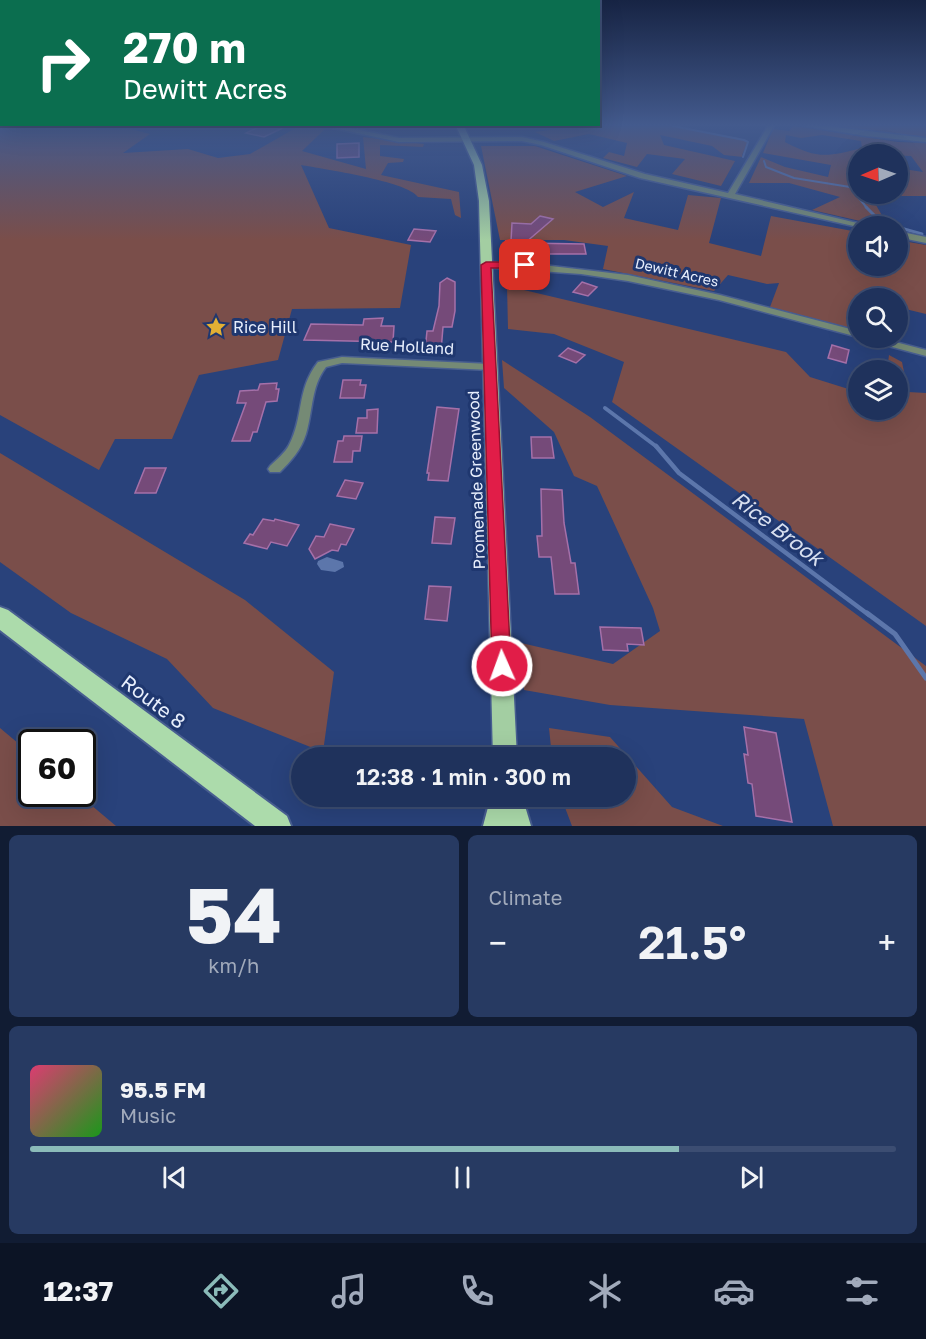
<!DOCTYPE html>
<meta charset="utf-8">
<style>
body{margin:0;font-family:"Golos Text",sans-serif;background:#273a62;color:#f1f3f6;height:100vh;display:flex;flex-direction:column;font-size:22px;white-space:nowrap}
*{box-sizing:border-box;margin:0}
p{font-size:20px;color:#a1aabb}
.icon{flex:none;width:33px;height:33px;fill:none;stroke:currentColor;stroke-width:2;stroke-linecap:round;stroke-linejoin:round}
.map{position:relative;height:826px;overflow:hidden}
.sheet{display:flex;flex-direction:column;gap:9px;padding:9px;background:#111c33;flex:1}
.sheet>*{flex:none}
.guide{position:absolute;left:0px;top:0px;width:600px;height:126px;box-shadow:0 6px 24px #0002,0 0 0 2px #3c4d72;background:#0b6e4f;color:#fff;overflow:hidden}
.needle{width:39px;rotate:268deg}
.buttons{position:absolute;left:848px;top:144px;display:grid;gap:12px}
.buttons a{display:grid;place-items:center;width:60px;height:60px;border-radius:50%;background:#1f325c;box-shadow:0 6px 24px #0002,0 0 0 2px #3c4d72;font-size:30px}
.speed{position:absolute;left:18px;top:729px;display:flex;gap:12px;font-size:30px;font-weight:700;text-align:center}
.speed>*{display:grid;place-content:center;width:78px;height:78px;border-radius:50%;background:#1f325c;box-shadow:0 6px 24px #0002,0 0 0 2px #3c4d72;line-height:1}
.speed .limit{border:3px solid #111;border-radius:9px;background:#fff;color:#111}
.pin{position:absolute;display:grid;place-items:center;width:51px;height:51px;color:#fff;margin:-26px;border-radius:12px;box-shadow:0 3px 9px #0006}
.me{position:absolute;width:66px;margin:-33px;rotate:358deg;stroke-linejoin:round;filter:drop-shadow(0 0 4px #0008)}
.turn{display:flex;align-items:center;gap:21px;height:126px;padding:0 24px;font-size:27px}
.turn .icon{width:78px;height:78px;stroke-width:2.5}
.turn b{display:block;font-size:42px;line-height:51px}
.big{font-size:45px;font-weight:600;line-height:1.1}
.sheet .widget{flex:1;display:flex;flex-direction:column;justify-content:center;gap:9px;min-width:0;padding:0 21px;border-radius:9px;background:#273a62}
.sheet .dial{align-items:center;gap:0}
.dial b{font-size:78px;line-height:1}
.song{display:flex;align-items:center;gap:18px}
.cover{width:72px;height:72px;border-radius:9px;background:linear-gradient(135deg,hsl(340 70% 55%),hsl(120 70% 35%))}
.played{height:6px;border-radius:3px;background:linear-gradient(90deg,#8bbbb9 75%,#3c4d72 75%)}
.keys{display:flex;justify-content:space-around;direction:ltr}
.heat{display:flex;justify-content:space-between;align-items:center;font-size:33px;direction:ltr}
.sheet .tiles{flex:1;display:grid;gap:9px;grid-template-columns:1fr 1fr}
.widget:last-child{grid-column:span 2}
.trip{position:absolute;left:291px;top:747px;width:345px;height:60px;border-radius:30px;background:#1f325c;box-shadow:0 6px 24px #0002,0 0 0 2px #3c4d72;font-weight:600;line-height:60px;text-align:center}
.menu{display:flex;height:96px;justify-content:space-around;align-items:center;background:#0c1425;color:#a1aabb}
.menu .icon{width:42px;height:42px}
.menu .current{color:#8bbbb9}
.menu b{font-size:27px;color:#f1f3f6}
.map>svg:first-child{display:block}
.green{fill:#7a4e4a;fill-rule:evenodd}
.water{fill:#5c76ab}
.lines{fill:none;stroke-linecap:round;stroke-linejoin:round}
.stream-far4{stroke:#5c76ab;stroke-width:2}
.stream-far3{stroke:#5c76ab;stroke-width:3}
.stream-far2{stroke:#5c76ab;stroke-width:4}
.stream-far1{stroke:#5c76ab;stroke-width:4.5}
.stream{stroke:#5c76ab;stroke-width:5}
.building{fill:#754a79;stroke:#a570a9;stroke-width:1.5}
.minor-casing{stroke:#485e90;stroke-width:3}
.primary-casing{stroke:#485e90;stroke-width:3}
.trunk-casing{stroke:#485e90;stroke-width:4}
.minor{fill:#758a75;fill-rule:evenodd}
.primary{fill:#a3cea2;fill-rule:evenodd}
.trunk{fill:#acdbab;fill-rule:evenodd}
.route{fill:#e11d48;stroke:#92132f;stroke-width:1.5}
.labels{text-anchor:middle;dominant-baseline:central;stroke-width:6;stroke-linejoin:round;paint-order:stroke}
.far-street-label{font-size:14px;fill:#e8effd;stroke:#1f376f}
.poi-label{font-size:16px;fill:#e8effd;stroke:#1f376f;text-anchor:start}
.street-label{font-size:16px;fill:#e8effd;stroke:#1f376f}
.near-street-label{font-size:20px;fill:#e8effd;stroke:#1f376f}
.near-water-label{font-size:21px;font-style:italic;fill:#d7dfef;stroke:#1f376f}
</style>
<div class="map">
<svg width="926" height="826" viewBox="0 0 926 826">
<rect width="100%" height="100%" fill="#29427b"/>
<g class="green">
<path d="M 0,124 L 103,125 L 94,130 L 130,129 L 150,134 L 123,153 L 188,149 L 218,158 L 250,154 L 301,125 L 325,129 L 302,151 L 366,169 L 363,137 L 424,144 L 423,147 L 380,145 L 380,156 L 404,159 L 403,162 L 388,163 L 381,175 L 459,192 L 461,218 L 455,215 L 451,199 L 418,197 C 407,181 323,169 301,165 L 329,228 L 411,245 L 400,308 L 292,309 L 278,360 L 199,375 L 172,439 L 115,439 L 99,470 L 0,415 Z"/>
<polygon points="613,124 675,124 673,126 739,138 748,142 742,155 743,157 724,155 712,146 660,135 664,145 735,161 721,186 672,174 685,159 647,154 637,167 603,158 609,152 624,156 627,143 589,134 554,141 535,132 573,127 571,125"/>
<polygon points="843,124 920,124 926,128 926,138 841,128"/>
<path d="M 793,126 L 898,142 L 926,143 L 926,196 L 895,196 L 876,205 L 888,226 L 882,226 L 812,210 L 840,197 L 789,183 L 749,183 L 761,157 L 785,167 L 828,177 L 831,165 L 763,153 L 773,129 L 789,131 ZM 786,135 L 801,138 L 822,135 L 861,141 L 862,148 C 827,157 817,159 785,142 ZM 858,154 L 911,156 L 923,172 L 897,168 L 897,194 L 858,194 Z"/>
<polygon points="481,146 535,146 627,176 575,192 603,207 634,192 624,218 678,230 688,195 721,198 709,243 761,256 771,216 858,232 858,266 897,266 897,240 926,245 926,314 897,307 897,298 858,298 858,330 770,307 779,283 767,284 728,275 714,291 603,269 608,246 564,240 500,240"/>
<polygon points="507,286 786,352 810,377 858,392 858,410 897,410 897,370 887,370 889,355 902,362 908,392 926,393 926,626 612,402 624,362 554,334 508,329"/>
<polygon points="502,360 590,417 926,666 926,826 833,826 804,719 610,705 524,690 521,643 613,664 660,631 653,608 597,486 574,476 554,432 504,388"/>
<polygon points="0,453 245,600 334,672 323,752 213,708 167,659 71,613 0,562"/>
<polygon points="0,728 31,754 32,794 78,794 116,826 0,826"/>
<polygon points="549,728 610,737 672,807 723,826 572,826 561,797 626,796 626,758 552,757"/>
</g>
<polygon class="water" points="327,557 343,562 344,567 335,572 321,570 317,564 318,561"/>
<g class="lines">
<g class="stream-far4">
<polyline points="675,124 673,126 744,140 748,142 743,157"/>
<polyline points="764,161 766,167 794,178 850,187 867,208"/>
</g>
<g class="stream-far3">
<polyline points="866,207 879,220 894,226"/>
<polyline points="897,227 922,234"/>
</g>
<polyline class="stream-far2" points="605,408 657,447"/>
<polyline class="stream-far1" points="656,446 679,473 869,615"/>
<polyline class="stream" points="867,613 895,634 926,678"/>
</g>
<g class="building">
<polygon points="265,124 291,124 264,137 246,133"/>
<polygon points="359,143 359,157 337,158 337,144"/>
<polygon points="540,216 553,219 525,243 584,244 586,254 530,254 531,259 509,259 506,241 511,241 512,223 531,224"/>
<polygon points="414,229 436,231 430,242 408,240"/>
<polygon points="447,278 455,282 455,311 452,327 443,327 441,351 425,351 427,331 433,331 439,306 440,283"/>
<polygon points="582,282 597,287 588,296 573,292"/>
<polygon points="383,318 381,326 394,326 393,342 304,340 311,324 363,325 364,319"/>
<polygon points="832,345 849,350 846,363 828,358"/>
<polygon points="568,348 585,355 576,363 559,356"/>
<polygon points="343,380 361,380 360,385 366,385 364,398 340,398"/>
<polygon points="277,383 276,389 279,389 277,401 266,402 257,432 253,432 250,441 232,441 246,403 237,403 240,391 258,390 260,384"/>
<polygon points="437,407 459,409 448,481 428,480 429,473 427,473"/>
<polygon points="378,409 377,433 356,433 358,418 367,418 367,410"/>
<polygon points="344,436 362,436 360,451 353,451 352,462 334,462 338,441 343,441"/>
<polygon points="531,437 551,437 554,458 532,458"/>
<polygon points="145,468 166,468 156,493 135,493"/>
<polygon points="345,480 363,483 356,499 337,496"/>
<polygon points="541,489 562,490 564,523 571,563 575,563 579,594 555,594 551,557 539,557 537,536 542,536"/>
<polygon points="435,517 455,518 451,544 432,543"/>
<polygon points="263,519 274,521 275,519 299,525 287,546 271,542 267,549 244,543 250,534 253,535"/>
<polygon points="330,524 354,529 346,545 341,544 338,551 332,550 315,559 309,549 316,536 324,537"/>
<polygon points="429,586 451,587 447,621 425,619"/>
<polygon points="600,627 641,628 644,645 627,644 628,651 603,650"/>
<polygon points="744,727 776,733 792,822 756,816 752,784 748,783 744,754 748,755"/>
</g>
<g class="lines">
<g class="minor-casing">
<g id="minor">
<polygon points="315,124 330,124 399,138 522,137 544,142 645,174 728,193 769,124 775,124 735,194 870,226 858,227 640,178 541,145 522,141 399,142"/>
<polygon points="795,124 810,124 926,138 926,142 865,136"/>
<polygon points="897,231 926,237 926,243 897,237"/>
<polygon points="486,262 534,264 628,275 720,295 858,331 858,337 719,300 628,281 581,274 483,267 481,265"/>
<polygon points="865,338 880,338 926,350 926,356 866,340"/>
<path d="M 342,357 L 490,364 L 496,367 L 490,370 L 342,363 L 326,367 C 311,386 313,411 306,434 C 301,450 291,461 280,472 L 270,472 L 268,469 L 270,466 C 277,459 285,453 289,445 C 304,417 296,390 318,362 Z"/>
</g>
</g>
<g class="primary-casing">
<polygon id="primary" points="455,124 463,124 482,165 489,201 517,758 493,758 479,201 474,165"/>
</g>
<g class="trunk-casing">
<g id="trunk">
<polygon points="0,607 8,610 287,816 291,826 255,826 0,630"/>
<polygon points="491,796 522,796 531,826 483,826"/>
</g>
</g>
<use href="#minor" class="minor"/>
<use href="#primary" class="primary"/>
<use href="#trunk" class="trunk"/>
</g>
<linearGradient id="sky" x2="0" y2="1"><stop stop-color="#172444"/><stop offset="0.52" stop-color="#435a8d"/><stop offset="1" stop-color="#435a8d" stop-opacity="0"/></linearGradient>
<rect width="926" height="240" fill="url(#sky)"/>
<polygon class="route" points="486,262 525,262 530,265 525,268 491,268 511,666 508,672 502,675 495,672 492,666 481,265"/>
<defs>
<g id="sight-bare" transform="scale(1.62)"><path d="M0-6L1.8-2.2L6-1.7L2.9 1.2L3.7 5.4L0 3.3L-3.7 5.4L-2.9 1.2L-6-1.7L-1.8-2.2Z" fill="#e2af34" stroke="#1f376f" stroke-width="2.5" paint-order="stroke"/></g>
</defs>
<g fill-rule="evenodd">
<use href="#sight-bare" x="216" y="327"/>
</g>
<g class="labels">
<g class="far-street-label">
<text transform="translate(677 272) rotate(13)">Dewitt Acres</text>
</g>
<g class="poi-label">
<text x="233" y="327">Rice Hill</text>
</g>
<g class="street-label">
<text transform="translate(407 346) rotate(3)">Rue Holland</text>
<text transform="translate(476 480) rotate(-92)">Promenade Greenwood</text>
</g>
<g class="near-street-label">
<text transform="translate(154 701) rotate(37)">Route 8</text>
</g>
<g class="near-water-label">
<text transform="translate(778 528) rotate(37)">Rice Brook</text>
</g>
</g>
</svg>
<div class="buttons">
<a><svg class="needle" viewBox="-14 -14 28 28"><path d="M0-13l5 13h-10z" fill="#e53935"/><path d="M0 13l5-13h-10z" fill="#a1aabb"/></svg></a>
<a><svg class="icon" aria-label="sound" viewBox="0 0 24 24"><path d="M4 9h4l5-4v14l-5-4H4zM17 9q2 3 0 6"/></svg></a>
<a><svg class="icon" aria-label="search" viewBox="0 0 24 24"><circle cx="10" cy="10" r="6"/><path d="M15 15l6 6"/></svg></a>
<a><svg class="icon" aria-label="layers" viewBox="0 0 24 24"><path d="M12 4l9 5-9 5-9-5zM3 14l9 5 9-5"/></svg></a>
</div>
<div class="speed"><div class="limit">60</div></div>
<div class="pin" style="left:525px;top:265px;background:#d93025"><svg class="icon" aria-label="arrive" viewBox="0 0 24 24"><path d="M6 21V4h12l-3 4 3 4H6"/></svg></div>
<svg class="me" style="left:502px;top:666px" viewBox="-20 -20 40 40"><circle r="17" fill="#e11d48" stroke="#fff" stroke-width="3"/><path d="M0-11L8 9 0 5-8 9z" fill="#fff"/></svg>
<div class="trip">12:38 · 1 min · 300 m</div>
<div class="guide">
<div class="turn"><svg class="icon" aria-label="right" viewBox="0 0 24 24"><path d="M7 20v-9h11M14 6l5 5-5 5"/></svg><div><b>270 m</b>Dewitt Acres</div></div>
</div>
</div>
<section class="sheet">
<div class="tiles">
<div class="widget dial"><b>54</b><p>km/h</p></div>
<div class="widget"><p>Climate</p>
<div class="heat"><a>−</a><b class="big">21.5°</b><a>+</a></div>
</div>
<div class="widget">
<div class="song"><i class="cover"></i><div><b>95.5 FM</b><p>Music</p></div></div>
<div class="played"></div>
<div class="keys"><svg class="icon" aria-label="previous" viewBox="0 0 24 24"><path d="M18 5L8 12l10 7zM5 5v14"/></svg><svg class="icon" aria-label="pause" viewBox="0 0 24 24"><path d="M8 5v14M16 5v14"/></svg><svg class="icon" aria-label="next" viewBox="0 0 24 24"><path d="M6 5l10 7-10 7zM19 5v14"/></svg></div>
</div>
</div>
</section>
<nav class="menu">
<b>12:37</b>
<svg class="icon current" aria-label="directions" viewBox="0 0 24 24"><path d="M12 3l9 9-9 9-9-9zM9 14v-3h6M13 9l2 2-2 2"/></svg>
<svg class="icon" aria-label="music" viewBox="0 0 24 24"><path d="M9 18V5l10-2v13"/><circle cx="6" cy="18" r="3"/><circle cx="16" cy="16" r="3"/></svg>
<svg class="icon" aria-label="phone" viewBox="0 0 24 24"><path d="M5 4h4l2 5-3 2q2 4 5 5l2-3 5 2v4C11 20 4 13 5 4z"/></svg>
<svg class="icon" aria-label="climate" viewBox="0 0 24 24"><path d="M12 3v18M4 7l16 10M4 17L20 7"/></svg>
<svg class="icon" aria-label="car" viewBox="0 0 24 24"><path d="M5 17H2v-5l4-1 3-4h7l3 4 3 1v5h-3M9 17h6M6 11h13"/><circle cx="7" cy="17" r="2"/><circle cx="17" cy="17" r="2"/></svg>
<svg class="icon" aria-label="filters" viewBox="0 0 24 24"><path d="M4 7h16M4 17h16"/><circle cx="9" cy="7" r="2"/><circle cx="15" cy="17" r="2"/></svg>
</nav>
